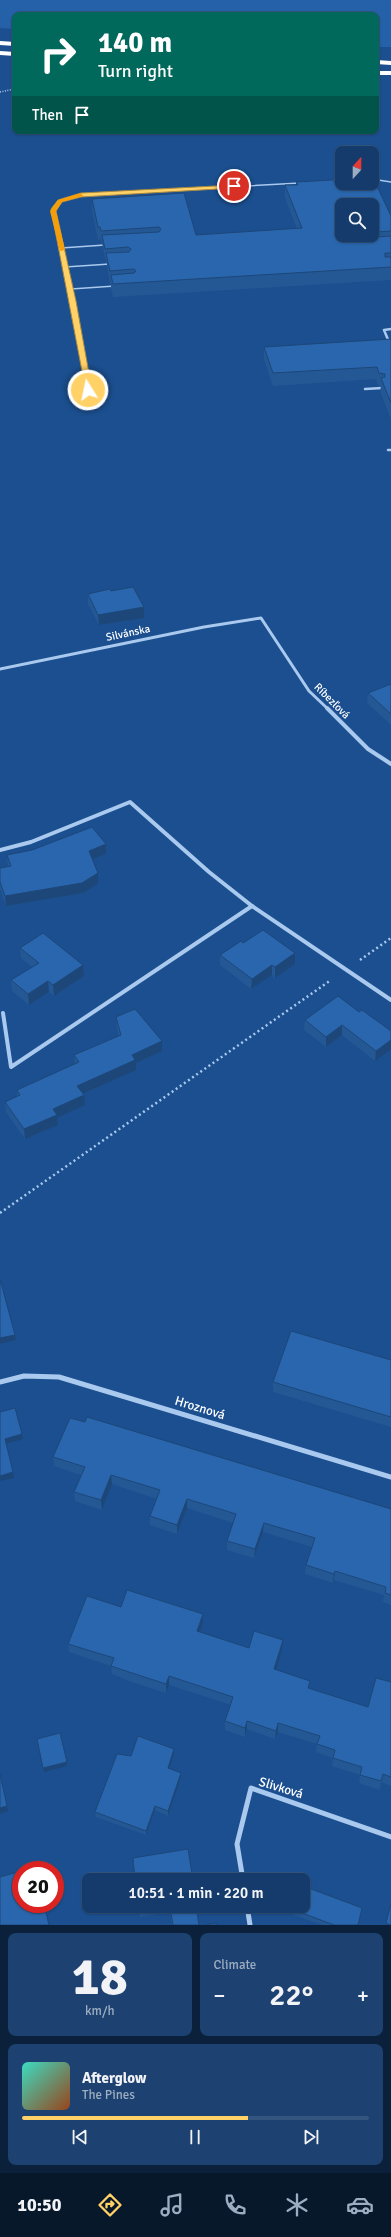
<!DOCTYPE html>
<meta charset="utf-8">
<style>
body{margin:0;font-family:Signika,sans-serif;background:#1d4271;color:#f1f3f6;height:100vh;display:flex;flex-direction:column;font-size:15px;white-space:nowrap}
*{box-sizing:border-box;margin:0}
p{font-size:13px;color:#9dadc1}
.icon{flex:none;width:22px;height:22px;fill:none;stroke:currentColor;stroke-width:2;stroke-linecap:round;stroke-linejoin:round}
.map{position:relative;height:1925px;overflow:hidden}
.details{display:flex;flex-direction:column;gap:8px;padding:8px;background:#0b203b;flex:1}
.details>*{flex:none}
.banner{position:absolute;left:12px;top:12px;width:367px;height:122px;border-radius:8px;box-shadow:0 1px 3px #0004,0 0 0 1px #33557e;background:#00695c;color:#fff;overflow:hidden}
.needle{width:26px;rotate:21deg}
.buttons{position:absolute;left:335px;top:146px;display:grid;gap:8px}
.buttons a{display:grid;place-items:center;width:44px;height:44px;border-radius:8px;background:#143b6b;box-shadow:0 1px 3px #0004,0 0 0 1px #33557e;font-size:20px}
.speed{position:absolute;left:12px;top:1861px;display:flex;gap:8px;font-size:20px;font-weight:700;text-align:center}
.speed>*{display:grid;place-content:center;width:52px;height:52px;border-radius:50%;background:#143b6b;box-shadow:0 1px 3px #0004,0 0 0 1px #33557e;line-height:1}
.speed .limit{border:6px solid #d22;background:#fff;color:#111}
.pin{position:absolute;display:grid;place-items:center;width:34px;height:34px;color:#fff;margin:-17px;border:2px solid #fff;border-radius:50%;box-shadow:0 1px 4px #0007}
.me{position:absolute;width:44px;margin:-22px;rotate:350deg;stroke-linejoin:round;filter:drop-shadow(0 0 3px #0008)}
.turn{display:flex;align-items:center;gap:14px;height:84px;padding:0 20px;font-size:18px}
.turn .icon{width:52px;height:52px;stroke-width:2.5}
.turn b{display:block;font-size:28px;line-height:34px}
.then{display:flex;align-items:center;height:38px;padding:0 20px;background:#0003;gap:8px;font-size:15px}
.big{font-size:30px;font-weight:600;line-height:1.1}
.details .widget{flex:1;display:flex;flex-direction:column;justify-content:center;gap:6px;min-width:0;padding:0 14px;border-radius:8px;background:#1d4271}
.details .dial{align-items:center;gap:0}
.dial b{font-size:52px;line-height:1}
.song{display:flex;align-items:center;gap:12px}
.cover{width:48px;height:48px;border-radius:6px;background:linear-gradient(135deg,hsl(170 70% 55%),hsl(20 70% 35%))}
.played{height:4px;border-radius:2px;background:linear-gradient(90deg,#ffd166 65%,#33557e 65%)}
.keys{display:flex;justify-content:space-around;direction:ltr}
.heat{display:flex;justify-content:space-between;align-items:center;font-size:22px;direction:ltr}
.details .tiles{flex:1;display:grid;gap:8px;grid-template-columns:1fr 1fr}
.widget:last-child{grid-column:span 2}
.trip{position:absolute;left:82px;top:1873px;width:228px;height:40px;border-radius:8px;background:#143b6b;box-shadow:0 1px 3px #0004,0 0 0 1px #33557e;font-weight:600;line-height:40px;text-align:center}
.dock{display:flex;height:64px;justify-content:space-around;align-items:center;background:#08182b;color:#9dadc1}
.dock .icon{width:28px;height:28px}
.dock .selected{color:#ffd166}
.dock b{font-size:18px;color:#f1f3f6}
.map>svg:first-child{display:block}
.green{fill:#2461a8}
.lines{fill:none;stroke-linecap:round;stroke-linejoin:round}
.path-far1{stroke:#a9c9ee;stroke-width:1.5;stroke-dasharray:1 1.5;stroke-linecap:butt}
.path{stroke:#a9c9ee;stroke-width:2.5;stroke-dasharray:2 3;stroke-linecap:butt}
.lane-far1{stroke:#a9c9ee;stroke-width:1.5}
.lane{stroke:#a9c9ee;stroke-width:2.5}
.street-far2{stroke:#a9c9ee;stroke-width:3}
.street-far1{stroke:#a9c9ee;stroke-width:4}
.street{stroke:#a9c9ee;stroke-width:5}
.highway{fill:#fff;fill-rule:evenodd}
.wall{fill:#245895}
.shaded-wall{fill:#1d4779}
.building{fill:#2a66ad;stroke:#1d4779;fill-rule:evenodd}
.route{fill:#ffd166;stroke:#a68842}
.slow{fill:#f59e0b}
.labels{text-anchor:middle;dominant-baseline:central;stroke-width:4;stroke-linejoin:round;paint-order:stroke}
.street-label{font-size:11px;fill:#fff;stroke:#1b4f8f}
.near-street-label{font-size:13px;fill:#fff;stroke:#1b4f8f}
</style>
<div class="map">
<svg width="391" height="1925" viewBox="0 0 391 1925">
<rect width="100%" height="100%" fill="#1b4f8f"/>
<polygon class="green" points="0,0 391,0 391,47 376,47 376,15 15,15 15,29 0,28"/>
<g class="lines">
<polyline class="path-far1" points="0,92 15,89"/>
<g class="path">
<polyline points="360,960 391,938"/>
<polyline points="0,1213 331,980"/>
</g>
<g class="lane-far1">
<polyline points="372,179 391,182"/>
<polyline points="330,181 342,180"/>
<polyline points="61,248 105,245"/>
<polyline points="65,267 110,264"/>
<polyline points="71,289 115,286"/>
<polyline points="74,307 53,211 60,201 81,195 300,183"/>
</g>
<g class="lane">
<polyline points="74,306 88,390"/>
<polyline points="389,342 384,330 391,329"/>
<polyline points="365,389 382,388"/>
<polyline points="388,450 391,450"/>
</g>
<polyline class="street-far2" points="0,669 204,627 261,618 309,691 328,709"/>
<g class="street-far1">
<polyline points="327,708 368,749 391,764"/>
<polyline points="0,850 31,842 130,802 209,872 252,906 391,1000"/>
<polyline points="3,1013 11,1067 252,906"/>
</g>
<g class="street">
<polyline points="0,1382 24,1376 59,1377 391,1477"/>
<polyline points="243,1880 237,1844 251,1788 391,1837"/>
<polyline points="247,1906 250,1925"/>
</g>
<g class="highway">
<polygon points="0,41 15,42 15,46 0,45"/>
<polygon points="0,51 15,52 15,56 0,55"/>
<polygon points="376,60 391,61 391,65 376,64"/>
<rect x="376" y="71" width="15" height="4"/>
</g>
</g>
<g class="wall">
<polygon points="296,182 334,182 391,216 391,280 113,297 111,288 111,284 110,284 107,266 107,262 106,262 103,248 102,243 101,239 98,240 92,211 92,199 196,235 297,229 285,198 285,185 296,185"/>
<polygon points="391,339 391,419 380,391 381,386 378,385 376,379 273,386 264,359 264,347"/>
<polygon points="111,591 144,607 144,618 99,625 88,604 88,594"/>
<polygon points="391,684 391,725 367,703 368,693"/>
<polygon points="106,854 92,860 98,884 83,893 6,906 0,889 0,868 8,867 7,855"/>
<polygon points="243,943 295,964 275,978 272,975 251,989 220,965 220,955"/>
<polygon points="20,948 83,965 84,976 54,996 49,992 29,1005 12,991 11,980 32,967 21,958"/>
<polygon points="116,1017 162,1051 136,1063 136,1070 83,1094 85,1105 57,1118 58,1125 25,1139 6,1112 5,1102 17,1096 17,1090 75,1064 74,1055 119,1036 117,1028"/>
<polygon points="305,1020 391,1031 375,1061 342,1035 326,1047 304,1030"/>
<polygon points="391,1360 391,1427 273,1392 273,1382"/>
<polygon points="85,1422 391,1509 391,1605 383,1602 384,1595 334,1580 333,1583 305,1574 306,1565 312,1547 263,1532 254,1558 227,1550 227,1541 233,1523 187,1508 177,1534 150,1525 150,1516 157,1499 112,1484 102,1510 75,1501 74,1492 81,1475 54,1466 53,1457"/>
<polygon points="121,1607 203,1623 199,1632 249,1648 282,1649 276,1670 309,1689 368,1707 391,1682 391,1786 381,1782 380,1790 359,1783 360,1775 332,1766 333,1758 316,1752 317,1744 278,1732 275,1739 247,1729 245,1737 225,1730 225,1721 231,1705 169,1685 166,1693 132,1682 112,1674 111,1666 69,1652 68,1644"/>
<polygon points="174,1749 174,1754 169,1769 181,1773 181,1777 168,1816 155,1810 146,1835 96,1817 95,1812 131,1756"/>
<polygon points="138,1906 196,1906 199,1925 172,1925 170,1912 140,1917"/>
<polygon points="289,1908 362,1908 358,1925 322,1925 289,1913"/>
</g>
<g class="shaded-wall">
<polygon points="144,607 144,618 99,625 98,615"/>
<polygon points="106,844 106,854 89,861 89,851"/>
<polygon points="98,873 98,884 83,893 6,906 5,896"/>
<polygon points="295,953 295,964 275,978 275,967"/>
<polygon points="83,965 84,976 54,996 53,985"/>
<polygon points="272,965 272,975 251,989 252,979"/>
<polygon points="48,981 49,992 29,1005 28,994"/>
<polygon points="342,1025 342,1035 326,1047 326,1037"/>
<polygon points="391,1040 391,1049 375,1061 376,1051"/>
<polygon points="162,1041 162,1051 136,1063 136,1070 78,1096 77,1086 132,1055"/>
<polygon points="84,1095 85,1105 57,1118 58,1125 25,1139 24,1129 53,1109"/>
<polygon points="15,1335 16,1340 0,1344 0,1338"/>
<polygon points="22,1434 23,1439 5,1444 5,1439"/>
<polygon points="13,1472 14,1478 0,1481 0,1476"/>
<polygon points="111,1475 112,1484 102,1510 101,1500"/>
<polygon points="187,1499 187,1508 177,1534 177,1525"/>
<polygon points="264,1523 263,1532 254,1558 255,1549"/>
<polygon points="335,1571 334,1580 333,1583 334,1574"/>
<polygon points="203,1614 203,1623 197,1640 197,1631"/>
<polygon points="283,1640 282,1649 274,1678 274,1669"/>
<polygon points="169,1676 169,1685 166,1693 166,1684"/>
<polygon points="247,1721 247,1729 245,1737 245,1728"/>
<polygon points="278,1723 278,1732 275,1739 276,1731"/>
<polygon points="174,1749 174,1754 168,1773 168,1768"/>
<polygon points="67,1762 67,1766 44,1772 43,1768"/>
<polygon points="181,1773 181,1777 168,1816 168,1811"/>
<polygon points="7,1806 8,1811 0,1814 0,1808"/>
<polygon points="155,1806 155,1810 146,1835 146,1831"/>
</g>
<g class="building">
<path d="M 333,180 L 334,182 L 342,182 L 342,183 L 372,183 L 372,180 L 374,180 L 391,216 L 391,231 L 375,232 L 374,235 L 376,237 L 391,236 L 391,253 L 385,253 L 385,257 L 391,257 L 391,267 L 113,284 L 111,275 L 134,273 L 136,271 L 134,269 L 110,271 L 106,253 L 129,252 L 131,249 L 128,247 L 105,249 L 102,235 L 159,232 L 161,229 L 159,227 L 101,231 L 100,227 L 98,227 L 92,199 L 184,193 L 196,235 L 302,228 L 285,185 L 298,185 L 296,182 ZM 342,205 L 372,205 L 372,235 L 342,235 Z"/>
<polygon points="391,339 391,403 381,378 385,377 385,374 379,373 377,367 273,373 264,347"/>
<polygon points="133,587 144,607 98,615 88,594 110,589 111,591"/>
<polygon points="391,684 391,714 368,693"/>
<polygon points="92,827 106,844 89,851 98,873 82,883 5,896 0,882 0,868 11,866 7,855 32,850"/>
<polygon points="263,930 295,953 275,967 272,965 252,979 220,955 241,941 243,943"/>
<polygon points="43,933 83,965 53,985 48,981 28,994 11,980 39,963 20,948"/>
<polygon points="338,996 359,1012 362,1010 391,1031 391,1040 376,1051 342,1025 326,1037 305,1020"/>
<polygon points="135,1009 162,1041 132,1055 135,1060 77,1086 84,1095 53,1109 57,1115 24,1129 5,1102 20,1095 17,1090 79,1062 74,1055 121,1035 116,1017"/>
<polygon points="0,1279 15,1335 0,1338"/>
<polygon points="291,1331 391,1360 391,1417 273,1382"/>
<polygon points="15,1408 22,1434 5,1439 13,1472 0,1476 0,1412"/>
<polygon points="87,1417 391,1509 391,1595 385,1593 386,1587 335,1571 334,1574 306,1565 315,1538 264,1523 255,1549 227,1541 236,1514 187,1499 177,1525 150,1516 160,1490 111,1475 101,1500 74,1492 85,1467 53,1457 70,1418 85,1422"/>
<polygon points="127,1590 203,1614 197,1631 249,1648 254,1631 283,1640 274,1669 310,1681 308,1688 368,1707 376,1678 391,1682 391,1777 383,1774 381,1781 360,1775 362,1767 333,1758 335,1750 317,1744 320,1736 278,1723 276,1731 247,1721 245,1728 225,1721 233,1697 169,1676 166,1684 132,1673 111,1666 114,1658 68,1644 87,1596 121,1607"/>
<polygon points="60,1733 67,1762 43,1768 37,1739"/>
<polygon points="138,1736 174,1749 168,1768 181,1773 168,1811 155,1806 146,1831 95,1812 117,1754 131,1756"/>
<polygon points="0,1774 7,1806 0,1808"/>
<polygon points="188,1849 193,1880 135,1880 133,1858"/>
<polygon points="36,1866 37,1870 24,1870"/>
<polygon points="21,1871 21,1904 44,1904 49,1925 0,1925 0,1877"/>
<polygon points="303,1886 362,1908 358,1925 334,1925 289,1908 290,1906 303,1906"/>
<polygon points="391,1903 391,1925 386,1923"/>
<polygon points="139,1906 196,1906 199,1925 173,1925 170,1907 140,1912"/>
<polygon points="216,1923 216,1925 204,1925"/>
</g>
<polygon class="route" points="234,185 236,188 81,197 62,202 56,211 76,301 92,390 86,392 51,209 58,200 81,193"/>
<polygon class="slow" points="81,193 83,196 62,202 56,211 65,250 60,251 50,211 58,200"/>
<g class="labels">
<g class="street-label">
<text transform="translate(128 633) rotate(-12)">Silvánska</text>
<text transform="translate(332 701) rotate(45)">Ríbezľová</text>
</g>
<g class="near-street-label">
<text transform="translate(200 1408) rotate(17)">Hroznová</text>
<text transform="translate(281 1788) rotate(17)">Slivková</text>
</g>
</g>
</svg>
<div class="buttons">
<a><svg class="needle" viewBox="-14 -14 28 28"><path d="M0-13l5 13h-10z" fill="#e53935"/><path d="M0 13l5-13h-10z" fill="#9dadc1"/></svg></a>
<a><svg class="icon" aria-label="search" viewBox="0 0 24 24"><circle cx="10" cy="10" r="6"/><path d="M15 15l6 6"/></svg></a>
</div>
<div class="speed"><div class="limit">20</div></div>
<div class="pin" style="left:234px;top:186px;background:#d93025"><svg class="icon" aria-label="arrive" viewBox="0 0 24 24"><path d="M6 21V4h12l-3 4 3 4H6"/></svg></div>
<svg class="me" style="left:88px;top:390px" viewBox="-20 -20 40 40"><circle r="17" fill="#ffd166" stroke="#fff" stroke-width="3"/><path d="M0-11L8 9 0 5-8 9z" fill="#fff"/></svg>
<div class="trip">10:51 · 1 min · 220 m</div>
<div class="banner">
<div class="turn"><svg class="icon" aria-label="right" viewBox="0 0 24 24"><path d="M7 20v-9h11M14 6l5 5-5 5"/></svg><div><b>140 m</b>Turn right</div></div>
<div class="then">Then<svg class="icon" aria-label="arrive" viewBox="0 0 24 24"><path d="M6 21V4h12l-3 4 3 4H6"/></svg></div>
</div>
</div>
<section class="details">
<div class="tiles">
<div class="widget dial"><b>18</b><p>km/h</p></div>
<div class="widget"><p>Climate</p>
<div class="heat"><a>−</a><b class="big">22°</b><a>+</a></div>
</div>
<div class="widget">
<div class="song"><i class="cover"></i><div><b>Afterglow</b><p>The Pines</p></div></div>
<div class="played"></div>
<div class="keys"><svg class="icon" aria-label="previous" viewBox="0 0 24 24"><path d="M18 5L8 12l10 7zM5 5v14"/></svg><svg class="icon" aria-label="pause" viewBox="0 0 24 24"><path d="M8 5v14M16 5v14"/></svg><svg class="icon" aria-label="next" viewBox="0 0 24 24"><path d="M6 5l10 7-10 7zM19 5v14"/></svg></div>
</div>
</div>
</section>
<nav class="dock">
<b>10:50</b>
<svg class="icon selected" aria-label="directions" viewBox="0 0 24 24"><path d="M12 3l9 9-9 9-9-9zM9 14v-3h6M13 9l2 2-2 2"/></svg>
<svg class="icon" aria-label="music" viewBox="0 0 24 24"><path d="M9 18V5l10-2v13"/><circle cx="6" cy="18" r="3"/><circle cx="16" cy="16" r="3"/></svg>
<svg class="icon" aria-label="phone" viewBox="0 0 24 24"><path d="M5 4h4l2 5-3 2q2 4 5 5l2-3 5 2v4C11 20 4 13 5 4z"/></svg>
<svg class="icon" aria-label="climate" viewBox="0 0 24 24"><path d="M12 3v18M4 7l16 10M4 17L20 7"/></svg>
<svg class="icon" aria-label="car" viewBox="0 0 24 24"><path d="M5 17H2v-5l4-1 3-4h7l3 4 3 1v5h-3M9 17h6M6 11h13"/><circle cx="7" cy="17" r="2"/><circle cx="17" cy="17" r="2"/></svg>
</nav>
